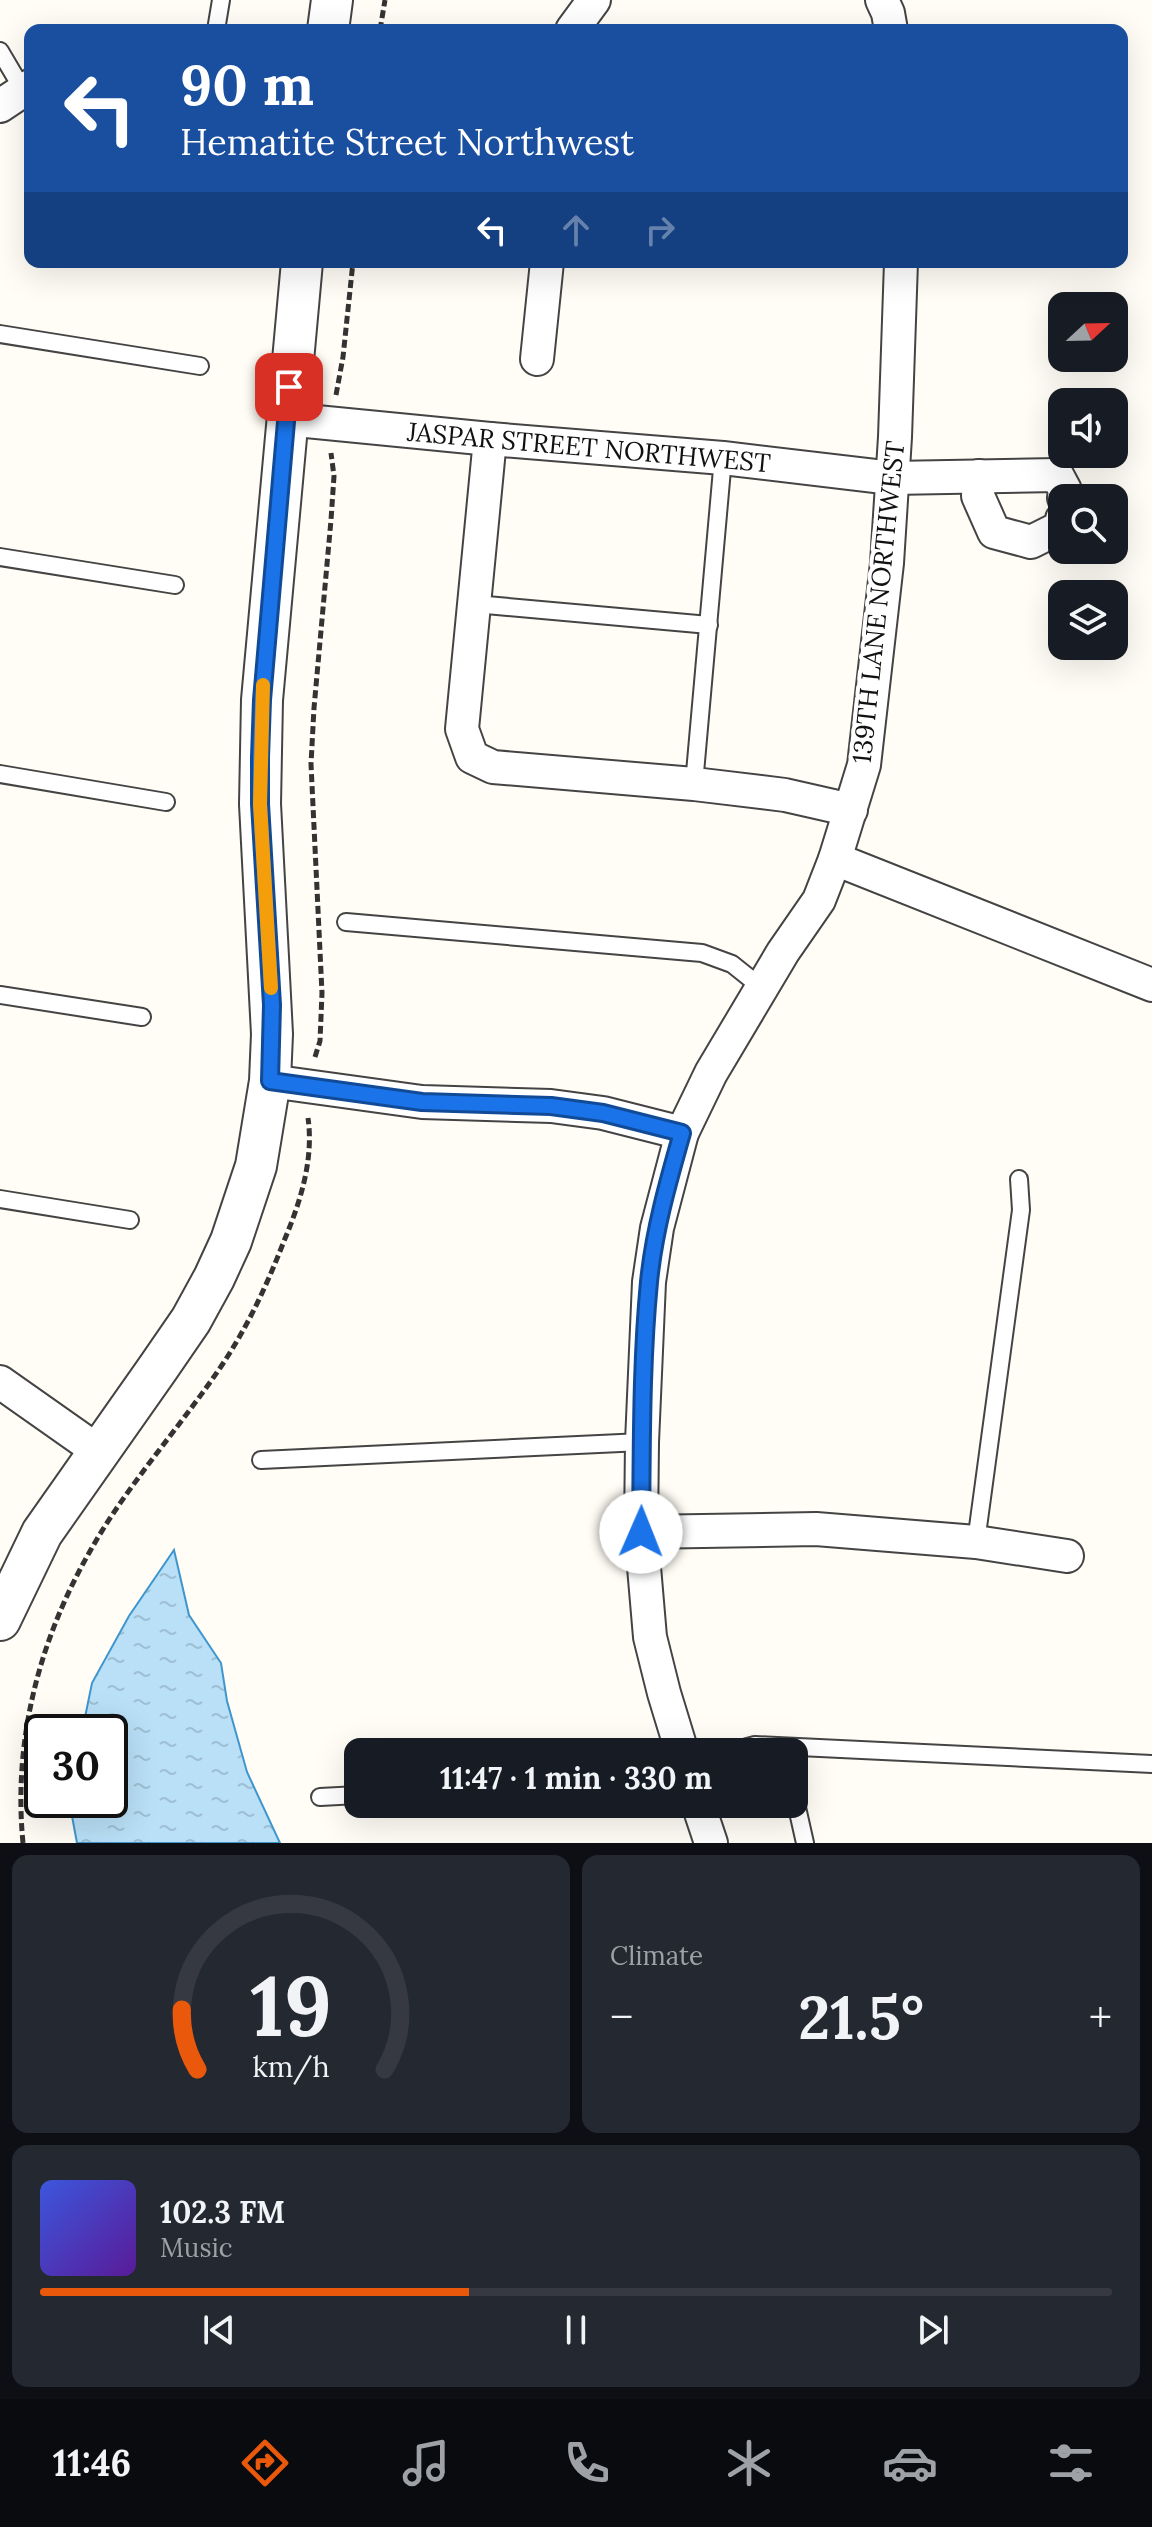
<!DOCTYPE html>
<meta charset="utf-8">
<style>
body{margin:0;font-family:Lora,serif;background:#242831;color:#f1f3f6;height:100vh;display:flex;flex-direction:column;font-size:30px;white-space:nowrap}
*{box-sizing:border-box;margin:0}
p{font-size:26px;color:#9ea1a6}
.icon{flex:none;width:44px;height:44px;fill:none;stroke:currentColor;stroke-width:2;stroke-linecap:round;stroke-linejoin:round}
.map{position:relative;height:1843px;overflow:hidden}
.sheet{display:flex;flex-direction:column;gap:12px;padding:12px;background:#0d0f14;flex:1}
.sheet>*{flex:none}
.top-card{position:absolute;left:24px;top:24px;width:1104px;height:244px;border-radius:16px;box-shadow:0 8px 32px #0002;background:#1a4fa0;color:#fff;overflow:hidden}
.needle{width:52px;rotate:68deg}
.tools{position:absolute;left:1048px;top:292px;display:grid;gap:16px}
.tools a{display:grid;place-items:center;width:80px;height:80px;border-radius:16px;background:#171b24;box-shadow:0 8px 32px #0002;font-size:40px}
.speed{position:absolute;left:24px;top:1714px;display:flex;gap:16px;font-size:40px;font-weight:700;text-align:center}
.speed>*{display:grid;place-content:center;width:104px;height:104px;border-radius:50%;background:#171b24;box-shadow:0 8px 32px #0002;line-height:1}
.speed .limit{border:4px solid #111;border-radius:12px;background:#fff;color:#111}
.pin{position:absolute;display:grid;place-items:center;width:68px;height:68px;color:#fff;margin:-34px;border-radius:16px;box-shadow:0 4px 12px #0006}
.me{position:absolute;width:88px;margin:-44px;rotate:1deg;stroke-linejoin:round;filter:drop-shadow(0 0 6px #0008)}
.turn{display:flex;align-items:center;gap:28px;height:168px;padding:0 24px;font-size:36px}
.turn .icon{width:104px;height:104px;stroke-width:2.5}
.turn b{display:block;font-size:56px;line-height:68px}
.lanes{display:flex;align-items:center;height:76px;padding:0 24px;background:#0003;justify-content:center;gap:40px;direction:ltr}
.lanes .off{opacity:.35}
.big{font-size:60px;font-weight:800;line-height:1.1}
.sheet .tile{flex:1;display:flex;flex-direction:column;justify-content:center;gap:12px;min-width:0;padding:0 28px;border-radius:16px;background:#242831}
.sheet .dial{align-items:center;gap:0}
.dial svg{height:208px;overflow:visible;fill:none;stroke:#363941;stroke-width:7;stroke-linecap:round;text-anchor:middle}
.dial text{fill:#f1f3f6;stroke:none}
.song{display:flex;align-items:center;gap:24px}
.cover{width:96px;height:96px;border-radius:12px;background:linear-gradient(135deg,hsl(230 70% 55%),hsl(270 70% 35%))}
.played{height:8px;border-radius:4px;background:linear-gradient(90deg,#ea580c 40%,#363941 40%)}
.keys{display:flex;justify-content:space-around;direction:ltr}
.heat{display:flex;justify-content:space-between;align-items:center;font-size:44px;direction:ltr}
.sheet .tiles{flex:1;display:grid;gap:12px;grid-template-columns:1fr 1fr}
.tile:last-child{grid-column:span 2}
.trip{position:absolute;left:344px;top:1738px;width:464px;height:80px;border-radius:16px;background:#171b24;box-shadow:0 8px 32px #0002;font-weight:800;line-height:80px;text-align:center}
.tab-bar{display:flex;height:128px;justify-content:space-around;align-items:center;background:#090b0e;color:#9ea1a6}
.tab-bar .icon{width:56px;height:56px}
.tab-bar .selected{color:#ea580c}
.tab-bar b{font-size:36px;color:#f1f3f6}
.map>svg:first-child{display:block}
.water{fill:url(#water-ripples);stroke:#3f96cf;stroke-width:2}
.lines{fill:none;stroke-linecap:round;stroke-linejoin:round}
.service-casing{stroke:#444;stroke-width:20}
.minor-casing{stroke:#444;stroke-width:36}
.tertiary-casing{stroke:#444;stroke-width:44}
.path{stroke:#333;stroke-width:5;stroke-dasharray:8 4;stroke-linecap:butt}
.service{stroke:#fff;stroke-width:16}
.minor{stroke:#fff;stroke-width:32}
.tertiary{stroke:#fff;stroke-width:40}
.route-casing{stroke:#114b97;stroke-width:20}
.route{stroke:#1a73e8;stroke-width:14}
.slow{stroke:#f59e0b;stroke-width:14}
.labels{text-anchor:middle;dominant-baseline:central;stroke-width:8;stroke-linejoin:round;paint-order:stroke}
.street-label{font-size:26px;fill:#111;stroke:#fff}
</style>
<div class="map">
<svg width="1152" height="1843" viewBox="0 0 1152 1843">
<defs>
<pattern id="water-ripples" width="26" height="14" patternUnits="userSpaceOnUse" patternTransform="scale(2)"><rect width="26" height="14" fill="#b9e0f7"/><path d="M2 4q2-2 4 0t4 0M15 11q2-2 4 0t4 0" fill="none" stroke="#9ebfd3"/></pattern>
</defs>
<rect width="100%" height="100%" fill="#fffdf5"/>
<polygon class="water" points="174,1550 189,1615 221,1663 227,1701 247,1772 280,1843 77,1843 69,1800 110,1800 110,1732 82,1732 92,1683 129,1616"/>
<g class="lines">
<g class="service-casing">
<g id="service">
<polyline points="216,30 221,0"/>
<polyline points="0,51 23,90"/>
<polyline points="0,334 200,366"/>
<polyline points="0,557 175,585"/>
<polyline points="475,604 709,625"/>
<polyline points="0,774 166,802"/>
<polyline points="694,784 723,458"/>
<polyline points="346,922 702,953 732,964 762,988"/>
<polyline points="0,995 142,1017"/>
<polyline points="0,1199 130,1220"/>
<polyline points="261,1460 642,1442"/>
<polyline points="976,1542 1021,1210 1019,1179"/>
<polyline points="729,1752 755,1745 1152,1764"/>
<polyline points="794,1794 805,1843"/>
<polyline points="320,1797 358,1795"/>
</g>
</g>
<g class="minor-casing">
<g id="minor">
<polyline points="882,0 888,13 891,30"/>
<polyline points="572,30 594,0"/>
<polyline points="0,106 30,86"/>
<polyline points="537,359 547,262"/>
<polyline points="286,419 490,439 723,458 892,478 1057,475 1065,490 1064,498"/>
<polyline points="490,439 462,729 472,757 493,767 694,784 785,795 851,810"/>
<polyline points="979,476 978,496 994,532 1031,542 1061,527 1062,519"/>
<polyline points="835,859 1152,985"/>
<polyline points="270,1081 422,1102 551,1106 603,1113 682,1133"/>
<polyline points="0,1382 98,1451"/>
<polyline points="641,1532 816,1529 976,1542 1067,1556"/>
<polyline points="682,1752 664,1693 650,1637 641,1532 642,1442 649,1282 657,1228 682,1133 711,1073 783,952 819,900 835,859 864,765 887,563 895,437 901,262"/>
<polyline points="698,1804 711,1843"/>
</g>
</g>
<g class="tertiary-casing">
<g id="tertiary">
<polyline points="328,30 332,0"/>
<polyline points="0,1620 42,1533 158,1368 191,1320 214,1278 231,1241 256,1166 270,1081 272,1034 260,804 262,700 302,262"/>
</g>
</g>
<g class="path">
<polyline points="380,30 385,0"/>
<polyline points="336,395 343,357 353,262"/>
<polyline points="315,1057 320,1041 322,993 311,764 314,708 331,520 334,476 331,453"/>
<path d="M 23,1843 C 13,1741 39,1641 89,1553 C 126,1486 179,1429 222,1365 C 248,1326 267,1285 284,1241 C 300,1203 314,1160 308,1118"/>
</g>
<use href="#service" class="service"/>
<use href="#minor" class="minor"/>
<use href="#tertiary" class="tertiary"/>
</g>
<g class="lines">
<g class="route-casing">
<path id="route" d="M 289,387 L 262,700 L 260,757 L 260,804 L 272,1005 L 270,1081 L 422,1102 L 551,1106 L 603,1113 L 682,1133 C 668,1182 654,1231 649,1282 C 641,1364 642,1449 641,1532"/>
</g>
<use href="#route" class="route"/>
<polyline class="slow" points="263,685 260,804 271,988"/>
</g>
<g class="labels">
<g class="street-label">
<text transform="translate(589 447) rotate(5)">JASPAR STREET NORTHWEST</text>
<text transform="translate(878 602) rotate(-84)">139TH LANE NORTHWEST</text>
</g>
</g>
</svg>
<div class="tools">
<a><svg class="needle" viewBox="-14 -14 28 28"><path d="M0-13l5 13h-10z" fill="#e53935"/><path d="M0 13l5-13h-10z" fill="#9ea1a6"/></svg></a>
<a><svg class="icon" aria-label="sound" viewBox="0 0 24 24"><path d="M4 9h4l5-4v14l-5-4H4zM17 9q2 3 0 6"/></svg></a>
<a><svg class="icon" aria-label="search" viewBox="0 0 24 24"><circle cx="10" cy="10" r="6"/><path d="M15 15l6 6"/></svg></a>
<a><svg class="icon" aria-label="layers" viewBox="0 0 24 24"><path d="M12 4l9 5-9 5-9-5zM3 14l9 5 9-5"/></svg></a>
</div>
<div class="speed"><div class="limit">30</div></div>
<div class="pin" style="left:289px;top:387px;background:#d93025"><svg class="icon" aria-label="arrive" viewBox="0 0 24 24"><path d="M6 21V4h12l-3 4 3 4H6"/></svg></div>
<svg class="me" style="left:641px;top:1532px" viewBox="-20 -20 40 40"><circle r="19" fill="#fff"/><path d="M0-13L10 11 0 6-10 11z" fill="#1a73e8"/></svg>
<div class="trip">11:47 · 1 min · 330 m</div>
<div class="top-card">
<div class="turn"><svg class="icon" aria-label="left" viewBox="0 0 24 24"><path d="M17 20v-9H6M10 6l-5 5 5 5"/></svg><div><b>90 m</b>Hematite Street Northwest</div></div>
<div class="lanes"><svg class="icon" aria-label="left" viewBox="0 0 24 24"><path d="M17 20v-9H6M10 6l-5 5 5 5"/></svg><svg class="icon off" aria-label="ahead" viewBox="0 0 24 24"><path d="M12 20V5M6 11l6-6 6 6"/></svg><svg class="icon off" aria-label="right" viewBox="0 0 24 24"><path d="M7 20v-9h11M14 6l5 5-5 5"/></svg></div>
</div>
</div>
<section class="sheet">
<div class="tiles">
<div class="tile dial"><svg viewBox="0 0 100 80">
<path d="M14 69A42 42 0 1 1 86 69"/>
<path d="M14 69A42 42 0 0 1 8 46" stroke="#ea580c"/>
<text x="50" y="56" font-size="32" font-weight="700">19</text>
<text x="50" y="72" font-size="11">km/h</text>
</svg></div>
<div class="tile"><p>Climate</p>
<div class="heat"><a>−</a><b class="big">21.5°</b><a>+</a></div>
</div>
<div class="tile">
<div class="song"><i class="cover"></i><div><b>102.3 FM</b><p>Music</p></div></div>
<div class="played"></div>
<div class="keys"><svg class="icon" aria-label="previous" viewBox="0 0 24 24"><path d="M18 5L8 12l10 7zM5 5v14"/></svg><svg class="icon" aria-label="pause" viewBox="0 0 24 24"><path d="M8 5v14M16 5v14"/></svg><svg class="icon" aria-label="next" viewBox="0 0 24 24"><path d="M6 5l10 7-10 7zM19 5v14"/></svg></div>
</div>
</div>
</section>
<nav class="tab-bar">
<b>11:46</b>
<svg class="icon selected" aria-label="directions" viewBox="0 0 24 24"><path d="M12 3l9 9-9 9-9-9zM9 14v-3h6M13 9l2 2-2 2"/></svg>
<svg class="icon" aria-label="music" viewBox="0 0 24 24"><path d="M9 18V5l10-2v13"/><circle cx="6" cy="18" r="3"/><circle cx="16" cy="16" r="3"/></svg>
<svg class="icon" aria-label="phone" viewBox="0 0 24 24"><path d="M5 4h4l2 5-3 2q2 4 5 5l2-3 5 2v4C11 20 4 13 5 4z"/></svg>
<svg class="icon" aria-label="climate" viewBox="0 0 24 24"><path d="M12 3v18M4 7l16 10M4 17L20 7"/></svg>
<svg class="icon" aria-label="car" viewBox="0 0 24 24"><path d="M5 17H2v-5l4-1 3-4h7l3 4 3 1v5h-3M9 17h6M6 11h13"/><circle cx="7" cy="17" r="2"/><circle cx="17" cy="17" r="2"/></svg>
<svg class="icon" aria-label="filters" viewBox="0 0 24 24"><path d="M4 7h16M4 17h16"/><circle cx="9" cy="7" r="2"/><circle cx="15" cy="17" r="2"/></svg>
</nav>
